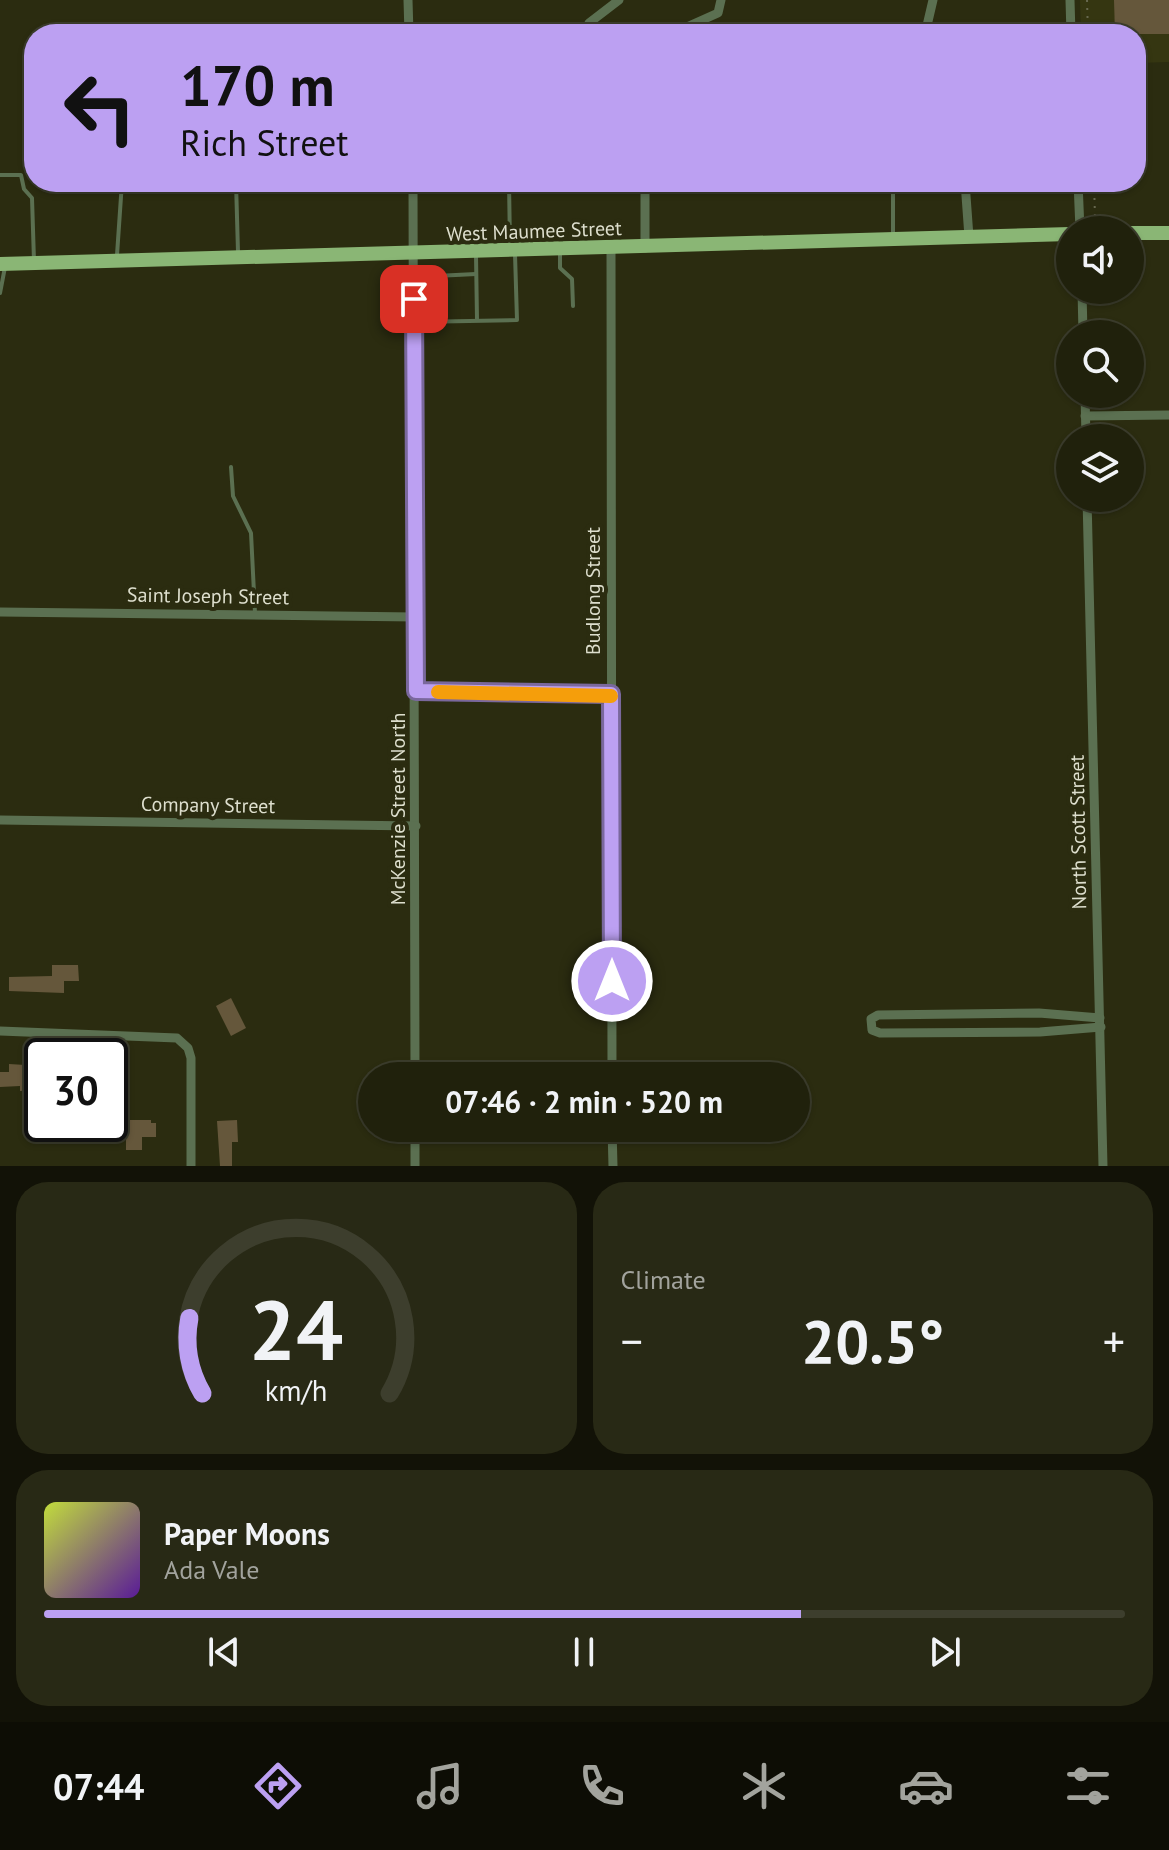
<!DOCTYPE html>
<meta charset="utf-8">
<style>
body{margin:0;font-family:"PT Sans",sans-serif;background:#282915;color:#f1f3f6;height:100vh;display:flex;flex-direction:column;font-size:30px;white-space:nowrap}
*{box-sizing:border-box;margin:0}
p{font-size:26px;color:#a2a39d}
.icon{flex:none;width:44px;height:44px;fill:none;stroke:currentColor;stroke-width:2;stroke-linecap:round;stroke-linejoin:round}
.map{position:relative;height:1166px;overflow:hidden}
.panel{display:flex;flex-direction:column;gap:16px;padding:16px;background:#121207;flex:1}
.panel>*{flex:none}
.hud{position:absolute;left:24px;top:24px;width:1122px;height:168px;border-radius:32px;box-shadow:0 2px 6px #0004,0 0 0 2px #3d3e2d;background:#bca0f2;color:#111;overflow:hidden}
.fabs{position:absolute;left:1056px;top:216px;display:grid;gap:16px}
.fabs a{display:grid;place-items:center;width:88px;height:88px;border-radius:50%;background:#20210c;box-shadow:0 2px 6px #0004,0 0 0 2px #3d3e2d;font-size:40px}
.speed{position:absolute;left:24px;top:1038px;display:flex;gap:16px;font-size:40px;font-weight:700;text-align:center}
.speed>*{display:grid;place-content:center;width:104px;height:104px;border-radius:50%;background:#20210c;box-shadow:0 2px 6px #0004,0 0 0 2px #3d3e2d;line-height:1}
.speed .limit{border:4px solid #111;border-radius:12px;background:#fff;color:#111}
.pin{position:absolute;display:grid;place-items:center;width:68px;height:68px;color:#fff;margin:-34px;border-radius:16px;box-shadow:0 4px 12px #0006}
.me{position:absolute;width:88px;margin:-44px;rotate:0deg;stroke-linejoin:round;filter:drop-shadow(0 0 6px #0008)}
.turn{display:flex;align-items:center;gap:28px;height:168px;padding:0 24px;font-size:36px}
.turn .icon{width:104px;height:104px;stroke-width:2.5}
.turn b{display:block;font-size:56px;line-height:68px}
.big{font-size:60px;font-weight:700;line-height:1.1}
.panel .card{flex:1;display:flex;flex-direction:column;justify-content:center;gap:12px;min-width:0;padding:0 28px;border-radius:32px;background:#282915}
.panel .dial{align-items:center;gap:0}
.dial svg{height:208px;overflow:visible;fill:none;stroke:#3d3e2d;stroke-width:7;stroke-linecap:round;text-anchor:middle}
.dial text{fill:#f1f3f6;stroke:none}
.song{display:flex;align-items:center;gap:24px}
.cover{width:96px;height:96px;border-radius:12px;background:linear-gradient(135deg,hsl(70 70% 55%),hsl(270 70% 35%))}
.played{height:8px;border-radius:4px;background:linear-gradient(90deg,#bca0f2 70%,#3d3e2d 70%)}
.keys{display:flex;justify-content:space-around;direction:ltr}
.heat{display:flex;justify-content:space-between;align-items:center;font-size:44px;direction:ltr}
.panel .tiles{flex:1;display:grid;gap:16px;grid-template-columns:1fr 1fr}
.card:last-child{grid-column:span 2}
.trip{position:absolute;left:358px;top:1062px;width:452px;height:80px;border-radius:40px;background:#20210c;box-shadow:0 2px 6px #0004,0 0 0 2px #3d3e2d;font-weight:700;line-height:80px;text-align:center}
.tab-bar{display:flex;height:128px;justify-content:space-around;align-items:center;background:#0d0d05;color:#a2a39d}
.tab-bar .icon{width:56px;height:56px}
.tab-bar .current{color:#bca0f2}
.tab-bar b{font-size:36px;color:#f1f3f6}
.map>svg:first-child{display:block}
.built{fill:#353611}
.building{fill:#65573b}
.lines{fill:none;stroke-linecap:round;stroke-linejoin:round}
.path{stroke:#67684f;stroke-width:2;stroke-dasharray:2 6;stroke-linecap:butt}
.lane{stroke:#5b7051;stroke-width:4}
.street{stroke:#5b7051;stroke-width:9}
.primary{stroke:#8ab675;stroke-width:14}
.route-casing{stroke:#7a689d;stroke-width:20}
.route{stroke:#bca0f2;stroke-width:14}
.slow{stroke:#f59e0b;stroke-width:14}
.labels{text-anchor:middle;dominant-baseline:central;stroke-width:8;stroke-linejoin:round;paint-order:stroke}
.street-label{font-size:20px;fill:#dddecd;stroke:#2b2c10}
</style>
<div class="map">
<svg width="1169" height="1166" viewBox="0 0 1169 1166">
<rect width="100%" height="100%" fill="#2b2c10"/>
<polygon class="built" points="1080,0 1169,0 1169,62 1136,63 1136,34 1081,34"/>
<g class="building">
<polygon points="1114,0 1169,0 1169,34 1115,34"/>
<polygon points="52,965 78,965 79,981 64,981 64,993 9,991 9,977 52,976"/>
<polygon points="231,998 246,1028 231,1036 216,1006"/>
<polygon points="122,1063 123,1080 110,1080 110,1064"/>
<polygon points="9,1064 42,1066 42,1086 37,1086 37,1090 20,1091 20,1086 0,1087 0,1072 9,1072"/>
<polygon points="126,1120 151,1120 151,1123 156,1123 156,1137 142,1137 142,1150 126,1150"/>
<polygon points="237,1120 238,1142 232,1142 232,1166 220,1166 217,1121"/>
</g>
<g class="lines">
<g class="path">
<polyline points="1087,0 1088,34"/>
<polyline points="1094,182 1095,217"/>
</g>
<g class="lane">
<polyline points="0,175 21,175 24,189 32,198 34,261"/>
<polyline points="236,182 238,252"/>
<polyline points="509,182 510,246"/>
<polyline points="893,182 893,237"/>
<polyline points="560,253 560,268 572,279 573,306"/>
<polyline points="117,255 122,182"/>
<polyline points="476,255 477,320"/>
<polyline points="415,277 476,274"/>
<polyline points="0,293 5,267"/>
<polyline points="415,322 517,320 515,254"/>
<polyline points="231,467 233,496 251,533 255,613"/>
</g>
<g class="street">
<polyline points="408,0 409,34"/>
<polyline points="1070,0 1071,34"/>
<polyline points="584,34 589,23 619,0"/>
<polyline points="671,34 718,13 721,0"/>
<polyline points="925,34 933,0"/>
<polyline points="413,182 415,1076"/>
<polyline points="645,182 645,248"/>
<polyline points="965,182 969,237"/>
<polyline points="1078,182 1080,230"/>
<polyline points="611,250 612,1076"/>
<polyline points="1082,290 1083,334"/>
<polyline points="1085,394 1086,438"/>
<polyline points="1085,416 1169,415"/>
<polyline points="1087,498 1103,1166"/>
<polyline points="0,612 415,617"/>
<polyline points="416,691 611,694"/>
<polyline points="0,820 416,826"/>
<polyline points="1100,1018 1039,1013 878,1015 871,1019 872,1030 880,1033 1040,1032 1101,1027"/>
<polyline points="0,1031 177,1038 188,1048 191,1058 191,1166"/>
<polyline points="612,1128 613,1166"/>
<polyline points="415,1166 415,1128"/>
</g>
<g class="primary">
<polyline points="1130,233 1169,233"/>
<polyline points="0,264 1070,234"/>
</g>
</g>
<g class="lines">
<g class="route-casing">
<polyline id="route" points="414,299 416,691 611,694 612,981"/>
</g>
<use href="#route" class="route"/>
<polyline class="slow" points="438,692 611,696"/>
</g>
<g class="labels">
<g class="street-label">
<text transform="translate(534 231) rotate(-2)">West Maumee Street</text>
<text transform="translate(593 591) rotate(-90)">Budlong Street</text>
<text transform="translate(208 596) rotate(1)">Saint Joseph Street</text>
<text transform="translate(208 805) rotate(1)">Company Street</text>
<text transform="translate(398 809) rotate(-90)">McKenzie Street North</text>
<text transform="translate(1078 832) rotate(-91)">North Scott Street</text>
</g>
</g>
</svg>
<div class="fabs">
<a><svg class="icon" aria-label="sound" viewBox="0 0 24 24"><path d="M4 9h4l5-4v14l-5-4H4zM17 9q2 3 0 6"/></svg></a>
<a><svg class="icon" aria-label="search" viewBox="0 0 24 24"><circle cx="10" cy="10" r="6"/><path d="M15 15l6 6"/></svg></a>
<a><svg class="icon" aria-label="layers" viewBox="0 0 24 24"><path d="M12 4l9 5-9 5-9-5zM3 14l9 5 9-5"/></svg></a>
</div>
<div class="speed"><div class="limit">30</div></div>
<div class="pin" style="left:414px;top:299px;background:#d93025"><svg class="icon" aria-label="arrive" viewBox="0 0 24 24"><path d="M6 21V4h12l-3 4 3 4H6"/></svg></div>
<svg class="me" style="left:612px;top:981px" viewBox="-20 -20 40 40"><circle r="17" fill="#bca0f2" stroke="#fff" stroke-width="3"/><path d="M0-11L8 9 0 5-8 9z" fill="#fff"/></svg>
<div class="trip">07:46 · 2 min · 520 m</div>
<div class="hud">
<div class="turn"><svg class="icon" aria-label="left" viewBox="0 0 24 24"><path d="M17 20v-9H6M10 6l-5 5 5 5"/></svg><div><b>170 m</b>Rich Street</div></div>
</div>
</div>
<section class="panel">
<div class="tiles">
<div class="card dial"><svg viewBox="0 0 100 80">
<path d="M14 69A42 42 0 1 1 86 69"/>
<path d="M14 69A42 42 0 0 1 9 40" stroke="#bca0f2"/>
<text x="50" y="56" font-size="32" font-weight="700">24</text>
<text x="50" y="72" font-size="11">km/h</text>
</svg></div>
<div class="card"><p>Climate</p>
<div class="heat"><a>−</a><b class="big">20.5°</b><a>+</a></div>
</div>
<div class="card">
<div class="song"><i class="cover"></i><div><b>Paper Moons</b><p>Ada Vale</p></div></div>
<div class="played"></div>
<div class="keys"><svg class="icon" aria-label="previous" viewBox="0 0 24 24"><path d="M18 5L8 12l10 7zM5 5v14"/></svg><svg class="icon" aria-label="pause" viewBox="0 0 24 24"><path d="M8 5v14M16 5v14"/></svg><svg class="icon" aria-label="next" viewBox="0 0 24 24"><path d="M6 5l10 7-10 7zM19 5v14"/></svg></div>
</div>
</div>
</section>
<nav class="tab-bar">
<b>07:44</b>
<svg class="icon current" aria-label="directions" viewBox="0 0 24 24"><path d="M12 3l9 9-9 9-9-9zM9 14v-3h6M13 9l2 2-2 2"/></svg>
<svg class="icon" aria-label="music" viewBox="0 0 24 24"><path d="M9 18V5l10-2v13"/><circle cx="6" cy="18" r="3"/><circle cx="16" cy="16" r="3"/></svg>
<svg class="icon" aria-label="phone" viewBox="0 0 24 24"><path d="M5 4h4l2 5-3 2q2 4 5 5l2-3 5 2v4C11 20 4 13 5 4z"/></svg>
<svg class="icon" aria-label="climate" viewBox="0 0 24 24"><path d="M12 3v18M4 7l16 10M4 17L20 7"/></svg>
<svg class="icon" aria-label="car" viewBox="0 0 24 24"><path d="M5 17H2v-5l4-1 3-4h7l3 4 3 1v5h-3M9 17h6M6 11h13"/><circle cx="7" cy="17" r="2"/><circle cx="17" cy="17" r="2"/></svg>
<svg class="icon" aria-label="filters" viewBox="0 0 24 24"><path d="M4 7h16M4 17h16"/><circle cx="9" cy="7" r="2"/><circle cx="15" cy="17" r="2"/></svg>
</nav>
